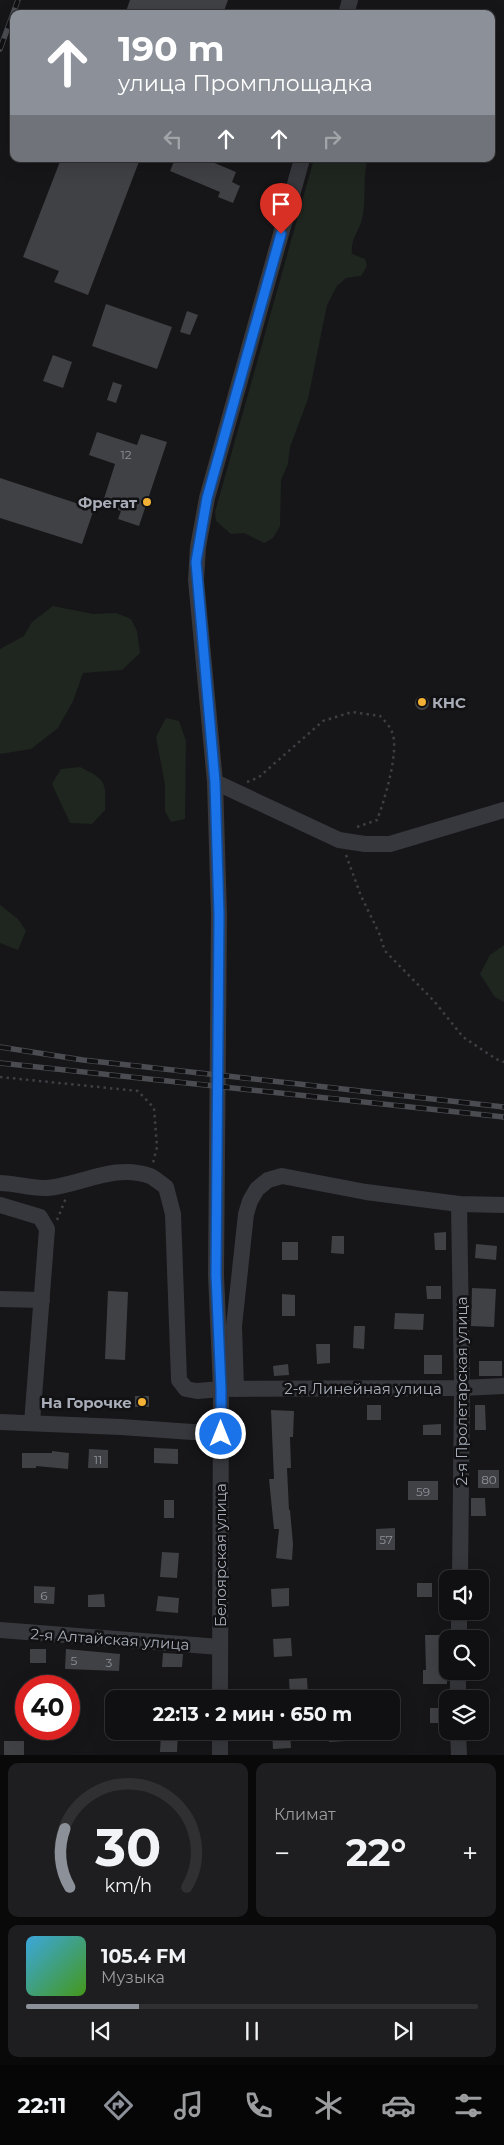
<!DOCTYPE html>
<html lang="ru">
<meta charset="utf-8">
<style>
body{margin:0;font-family:Montserrat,sans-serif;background:#1e1e20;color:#f1f3f6;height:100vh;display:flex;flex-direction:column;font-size:19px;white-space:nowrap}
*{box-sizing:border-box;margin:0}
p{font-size:16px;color:#9c9d9f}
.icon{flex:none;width:28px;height:28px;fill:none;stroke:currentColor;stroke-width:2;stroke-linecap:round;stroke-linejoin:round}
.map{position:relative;height:1755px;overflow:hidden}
.drawer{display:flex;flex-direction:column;gap:8px;padding:8px;background:#09090a;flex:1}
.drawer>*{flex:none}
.banner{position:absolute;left:10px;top:10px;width:485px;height:152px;border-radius:10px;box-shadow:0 5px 20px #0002,0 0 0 1px #303032;background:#8c9099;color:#fff;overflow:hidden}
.tools{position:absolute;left:439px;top:1570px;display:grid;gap:10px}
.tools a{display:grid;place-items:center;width:50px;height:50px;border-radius:10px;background:#101012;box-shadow:0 5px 20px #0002,0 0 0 1px #303032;font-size:25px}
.speed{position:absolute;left:15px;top:1675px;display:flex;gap:10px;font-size:25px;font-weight:700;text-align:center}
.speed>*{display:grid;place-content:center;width:65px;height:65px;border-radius:50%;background:#101012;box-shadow:0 5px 20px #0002,0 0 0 1px #303032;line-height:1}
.speed .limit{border:8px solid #d22;background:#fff;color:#111}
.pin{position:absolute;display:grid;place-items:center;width:42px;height:42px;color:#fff;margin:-51px -21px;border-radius:50% 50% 50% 0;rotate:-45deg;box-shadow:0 0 5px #0007}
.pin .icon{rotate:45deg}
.me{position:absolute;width:55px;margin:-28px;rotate:0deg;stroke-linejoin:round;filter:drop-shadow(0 0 4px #0008)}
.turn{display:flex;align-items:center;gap:18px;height:105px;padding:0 25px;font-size:22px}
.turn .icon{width:65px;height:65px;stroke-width:2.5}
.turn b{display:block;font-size:35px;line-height:42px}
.lanes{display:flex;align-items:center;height:48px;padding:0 25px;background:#0003;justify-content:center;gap:25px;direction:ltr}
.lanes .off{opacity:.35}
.big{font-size:38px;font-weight:700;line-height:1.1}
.drawer .tile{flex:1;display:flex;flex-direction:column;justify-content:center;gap:8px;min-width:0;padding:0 18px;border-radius:10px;background:#1e1e20}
.drawer .dial{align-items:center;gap:0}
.dial svg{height:130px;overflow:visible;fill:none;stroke:#303032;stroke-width:7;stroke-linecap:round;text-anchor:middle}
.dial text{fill:#f1f3f6;stroke:none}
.song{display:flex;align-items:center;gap:15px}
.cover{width:60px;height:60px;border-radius:8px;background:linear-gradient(135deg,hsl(200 70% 55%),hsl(100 70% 35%))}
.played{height:5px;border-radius:2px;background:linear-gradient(90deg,#8c9099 25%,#303032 25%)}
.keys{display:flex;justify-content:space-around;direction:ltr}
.heat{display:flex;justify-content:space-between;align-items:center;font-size:28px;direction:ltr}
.drawer .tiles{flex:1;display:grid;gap:8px;grid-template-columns:1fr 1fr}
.tile:last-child{grid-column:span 2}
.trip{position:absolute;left:105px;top:1690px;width:295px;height:50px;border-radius:10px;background:#101012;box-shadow:0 5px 20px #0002,0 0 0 1px #303032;font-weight:700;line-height:50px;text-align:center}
.tab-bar{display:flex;height:80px;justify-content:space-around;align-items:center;background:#060607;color:#9c9d9f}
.tab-bar .icon{width:35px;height:35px}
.tab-bar .on{color:#8c9099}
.tab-bar b{font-size:22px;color:#f1f3f6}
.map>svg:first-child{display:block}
.green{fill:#1e261f}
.building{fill:#404145}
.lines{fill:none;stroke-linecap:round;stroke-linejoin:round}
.path{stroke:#3d3f44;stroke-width:2.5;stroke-dasharray:2.5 4;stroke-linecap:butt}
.minor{stroke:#37383d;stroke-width:16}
.rail-casing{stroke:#4a4c52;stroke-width:5.5}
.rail{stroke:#111113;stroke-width:4;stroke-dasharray:11;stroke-linecap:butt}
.route-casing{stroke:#114b97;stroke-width:12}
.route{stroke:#1a73e8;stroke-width:9}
.poi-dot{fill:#f2b134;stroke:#111113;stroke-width:2}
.labels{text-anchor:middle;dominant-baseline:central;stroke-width:5;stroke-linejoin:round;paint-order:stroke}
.number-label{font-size:12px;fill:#8e929b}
.poi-label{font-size:15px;font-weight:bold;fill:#a8adb8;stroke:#111113;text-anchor:end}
.street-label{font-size:15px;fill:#a8adb8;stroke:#111113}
</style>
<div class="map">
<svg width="504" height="1755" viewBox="0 0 504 1755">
<rect width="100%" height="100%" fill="#161618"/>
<g class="green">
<path d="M 314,159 L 368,159 C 363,169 366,199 363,214 C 361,230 350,238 352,254 L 365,259 L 367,266 L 361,276 L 346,278 L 337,286 L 327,305 L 308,399 L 290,447 L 288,464 L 281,480 L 280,526 L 273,538 L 264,543 L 244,533 L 231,534 L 216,521 L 215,512 Z"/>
<polygon points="53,606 93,614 116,613 131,619 137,631 140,653 122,670 83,673 73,701 58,728 31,749 0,754 0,649 24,636 32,622"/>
<polygon points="166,718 179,721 186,741 185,819 171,822 165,811 165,785 156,737"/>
<path d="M 80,767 C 106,780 106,781 105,810 L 92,824 L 70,823 L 52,784 L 61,769 Z"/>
<polygon points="0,905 18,919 26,931 18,950 0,943"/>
<polygon points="504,945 504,1002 495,997 480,974 490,955"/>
</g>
<g class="building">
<polygon points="130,0 228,0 223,14 125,14"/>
<polygon points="61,159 140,159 88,295 54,282 59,271 23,257"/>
<polygon points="175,159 205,159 236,172 232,182 240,186 233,203 218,197 220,192 170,171"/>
<polygon points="106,304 172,327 157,369 92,346"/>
<polygon points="187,311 198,315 190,335 180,332"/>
<polygon points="53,355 72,362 63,388 43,381"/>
<polygon points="113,382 122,385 116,403 107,400"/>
<polygon points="97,432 137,445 141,434 167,442 139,526 118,519 121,511 102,505 115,464 89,455"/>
<polygon points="0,478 94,509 82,544 0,518"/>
<circle cx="422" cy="703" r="7"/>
<polygon points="446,1232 446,1250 435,1250 434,1233"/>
<polygon points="332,1236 344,1236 344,1254 331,1253"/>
<rect x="282" y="1242" width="16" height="18"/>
<polygon points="476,1244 497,1246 496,1260 475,1258"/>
<polygon points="426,1286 441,1286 441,1299 427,1299"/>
<polygon points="472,1288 496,1289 494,1327 471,1326"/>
<polygon points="108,1291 128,1292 125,1360 105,1359"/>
<polygon points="282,1294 295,1295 295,1316 282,1316"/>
<polygon points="395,1313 424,1314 423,1330 394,1329"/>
<polygon points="354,1326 365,1326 364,1349 353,1348"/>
<polygon points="316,1344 330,1344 330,1363 317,1364"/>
<rect x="424" y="1355" width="18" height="19"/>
<rect x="479" y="1361" width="23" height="15"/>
<polygon points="288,1364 289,1375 274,1376 273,1366"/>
<rect x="135" y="1396" width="14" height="11"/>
<rect x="367" y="1405" width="14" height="15"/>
<polygon points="475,1405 485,1405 486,1430 475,1430"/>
<polygon points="271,1410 294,1411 293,1437 290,1437 291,1468 287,1468 289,1510 290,1510 293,1544 292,1560 276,1558 279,1529 274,1529 269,1479 274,1479"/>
<polygon points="441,1424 441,1435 423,1435 423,1425"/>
<polygon points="154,1448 178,1449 178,1464 154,1463"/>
<polygon points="89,1449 108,1450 108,1468 88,1468"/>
<polygon points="52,1451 69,1453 68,1469 36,1466 36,1468 22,1468 22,1453 52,1453"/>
<rect x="478" y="1470" width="21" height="18"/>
<rect x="408" y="1481" width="30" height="19"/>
<polygon points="471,1498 485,1498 486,1516 471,1516"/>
<rect x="164" y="1500" width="10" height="18"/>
<polygon points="395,1528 395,1550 376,1550 376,1529"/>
<polygon points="162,1552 179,1553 177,1578 160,1577"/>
<rect x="417" y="1583" width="15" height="14"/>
<polygon points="34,1586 55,1587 54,1604 34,1603"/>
<polygon points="289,1588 289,1606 272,1607 271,1589"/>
<polygon points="104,1594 105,1607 88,1607 88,1595"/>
<polygon points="158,1596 179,1598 178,1613 156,1611"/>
<polygon points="425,1635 448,1635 447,1684 423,1684 423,1670 426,1670"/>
<polygon points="291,1638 292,1656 274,1657 273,1639"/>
<rect x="30" y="1649" width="16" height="14"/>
<polygon points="66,1649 120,1654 119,1671 65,1669"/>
<polygon points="163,1653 183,1654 182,1667 162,1667"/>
<polygon points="307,1678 308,1696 290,1697 289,1679"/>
<rect x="430" y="1708" width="17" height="15"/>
<polygon points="272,1731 290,1731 291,1748 273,1749"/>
<polygon points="329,1731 347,1731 347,1741 329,1742"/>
<polygon points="161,1732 178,1733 177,1752 160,1752"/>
<rect x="4" y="1741" width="20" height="14"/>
</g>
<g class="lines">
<g class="path">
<path d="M 247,782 L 259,777 L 323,721 L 352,712 L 380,716 C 384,720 390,726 392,732 C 400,750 384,802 377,820 L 357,827"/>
<polyline points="346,855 361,896 379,933 385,951 434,1001 463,1037 496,1059 504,1062"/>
<polyline points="0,1077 138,1091 154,1108 157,1147 153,1163"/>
<polyline points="57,1220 66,1198"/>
</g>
<g class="minor">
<polyline points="346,14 350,0"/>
<polyline points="215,782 339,840 365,844 390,844 504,810"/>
<path d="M 0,1183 C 15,1183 31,1189 47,1188 C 81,1185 115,1163 150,1176 C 155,1178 161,1184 166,1187 L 173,1214 L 179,1380 L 186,1389 L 197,1391 L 221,1389 L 462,1388 L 504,1386"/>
<polyline points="459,1204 462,1388 460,1579"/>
<polyline points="0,1205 40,1217 47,1229 32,1423"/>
<polyline points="0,1299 42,1300"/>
<polyline points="236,1389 234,1326 246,1214 250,1201 257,1189 268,1180 282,1176 366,1192 459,1204 504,1205"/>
<polyline points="0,1422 121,1427 221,1434"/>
<polyline points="0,1630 220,1647"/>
<polyline points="459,1639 459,1611"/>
<polyline points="220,1699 221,1389 216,1275 219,915 215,782 196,580 198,547 207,498 302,159"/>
<polyline points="458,1699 458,1671"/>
<polyline points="458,1731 459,1755"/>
<polyline points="220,1755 220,1731"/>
</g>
<g class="rail-casing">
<g id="rail">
<polyline points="0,49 18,0"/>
<polyline points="0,1047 83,1060 504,1107"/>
<polyline points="0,1063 504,1117"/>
</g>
</g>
<use href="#rail" class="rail"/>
</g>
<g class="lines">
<g class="route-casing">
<polyline id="route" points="221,1434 221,1389 216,1275 219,915 215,782 196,562 207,498 281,234"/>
</g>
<use href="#route" class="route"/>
</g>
<g class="poi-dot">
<circle cx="147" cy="502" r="5"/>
<circle cx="422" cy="702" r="5"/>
<circle cx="142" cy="1402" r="5"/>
</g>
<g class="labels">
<g class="number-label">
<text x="126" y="454">12</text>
<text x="98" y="1459">11</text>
<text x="489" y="1479">80</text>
<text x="423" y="1491">59</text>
<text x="386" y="1539">57</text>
<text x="44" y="1595">6</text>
<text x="74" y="1660">5</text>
<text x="109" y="1662">3</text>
</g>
<g class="poi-label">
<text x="137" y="502">Фрегат</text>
<text x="432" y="702" text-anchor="start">КНС</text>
<text x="132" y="1402">На Горочке</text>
</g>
<g class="street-label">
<text x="363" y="1388">2-я Линейная улица</text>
<text transform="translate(461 1391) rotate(-90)">2-я Пролетарская улица</text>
<text transform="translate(220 1555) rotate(-90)">Белоярская улица</text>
<text transform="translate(110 1639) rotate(4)">2-я Алтайская улица</text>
</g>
</g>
</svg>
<div class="tools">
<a><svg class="icon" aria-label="sound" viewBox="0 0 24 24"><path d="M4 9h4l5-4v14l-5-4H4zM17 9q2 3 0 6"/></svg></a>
<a><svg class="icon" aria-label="search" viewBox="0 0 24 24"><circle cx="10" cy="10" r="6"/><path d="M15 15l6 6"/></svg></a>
<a><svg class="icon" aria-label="layers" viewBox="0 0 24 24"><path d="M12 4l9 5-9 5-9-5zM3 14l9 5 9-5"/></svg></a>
</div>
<div class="speed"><div class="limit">40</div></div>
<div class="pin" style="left:281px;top:234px;background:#d93025"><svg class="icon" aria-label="arrive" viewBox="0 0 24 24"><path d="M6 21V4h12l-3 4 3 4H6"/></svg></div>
<svg class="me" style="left:221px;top:1434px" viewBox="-20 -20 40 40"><circle r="17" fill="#1a73e8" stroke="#fff" stroke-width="3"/><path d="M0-11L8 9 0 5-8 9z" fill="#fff"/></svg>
<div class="trip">22:13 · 2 мин · 650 m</div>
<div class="banner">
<div class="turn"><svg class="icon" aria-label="ahead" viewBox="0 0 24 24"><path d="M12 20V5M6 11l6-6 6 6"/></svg><div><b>190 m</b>улица Промплощадка</div></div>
<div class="lanes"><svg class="icon off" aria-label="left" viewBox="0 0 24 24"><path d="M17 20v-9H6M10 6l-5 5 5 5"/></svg><svg class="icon" aria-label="ahead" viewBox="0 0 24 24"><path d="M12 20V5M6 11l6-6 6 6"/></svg><svg class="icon" aria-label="ahead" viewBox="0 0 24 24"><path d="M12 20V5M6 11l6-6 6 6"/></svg><svg class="icon off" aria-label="right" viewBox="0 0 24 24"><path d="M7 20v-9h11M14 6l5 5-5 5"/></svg></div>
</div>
</div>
<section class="drawer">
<div class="tiles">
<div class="tile dial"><svg viewBox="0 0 100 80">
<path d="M14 69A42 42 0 1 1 86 69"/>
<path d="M14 69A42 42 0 0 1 11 33" stroke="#8c9099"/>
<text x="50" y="56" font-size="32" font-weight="700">30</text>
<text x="50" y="72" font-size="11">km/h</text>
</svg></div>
<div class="tile"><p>Климат</p>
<div class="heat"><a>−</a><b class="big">22°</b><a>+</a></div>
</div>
<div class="tile">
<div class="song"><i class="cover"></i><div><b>105.4 FM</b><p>Музыка</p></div></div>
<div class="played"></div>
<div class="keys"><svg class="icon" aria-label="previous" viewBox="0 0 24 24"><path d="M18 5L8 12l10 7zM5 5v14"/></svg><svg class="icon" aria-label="pause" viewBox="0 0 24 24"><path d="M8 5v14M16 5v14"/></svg><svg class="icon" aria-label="next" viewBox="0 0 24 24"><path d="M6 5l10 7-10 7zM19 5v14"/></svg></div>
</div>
</div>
</section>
<nav class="tab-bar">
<b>22:11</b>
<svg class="icon on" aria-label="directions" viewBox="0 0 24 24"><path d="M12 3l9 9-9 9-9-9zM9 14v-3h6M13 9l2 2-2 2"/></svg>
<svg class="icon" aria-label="music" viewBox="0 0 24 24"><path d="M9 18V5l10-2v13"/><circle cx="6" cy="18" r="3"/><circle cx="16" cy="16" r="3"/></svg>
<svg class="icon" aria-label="phone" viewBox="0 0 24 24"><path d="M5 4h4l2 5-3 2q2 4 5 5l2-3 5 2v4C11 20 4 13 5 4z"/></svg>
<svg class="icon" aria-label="climate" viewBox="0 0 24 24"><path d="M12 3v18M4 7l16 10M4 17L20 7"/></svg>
<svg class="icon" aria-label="car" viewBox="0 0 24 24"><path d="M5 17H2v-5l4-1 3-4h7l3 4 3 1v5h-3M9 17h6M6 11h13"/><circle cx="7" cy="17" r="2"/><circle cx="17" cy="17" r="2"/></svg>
<svg class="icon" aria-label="filters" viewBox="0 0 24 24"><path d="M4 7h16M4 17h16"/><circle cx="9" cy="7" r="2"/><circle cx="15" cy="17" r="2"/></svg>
</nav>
